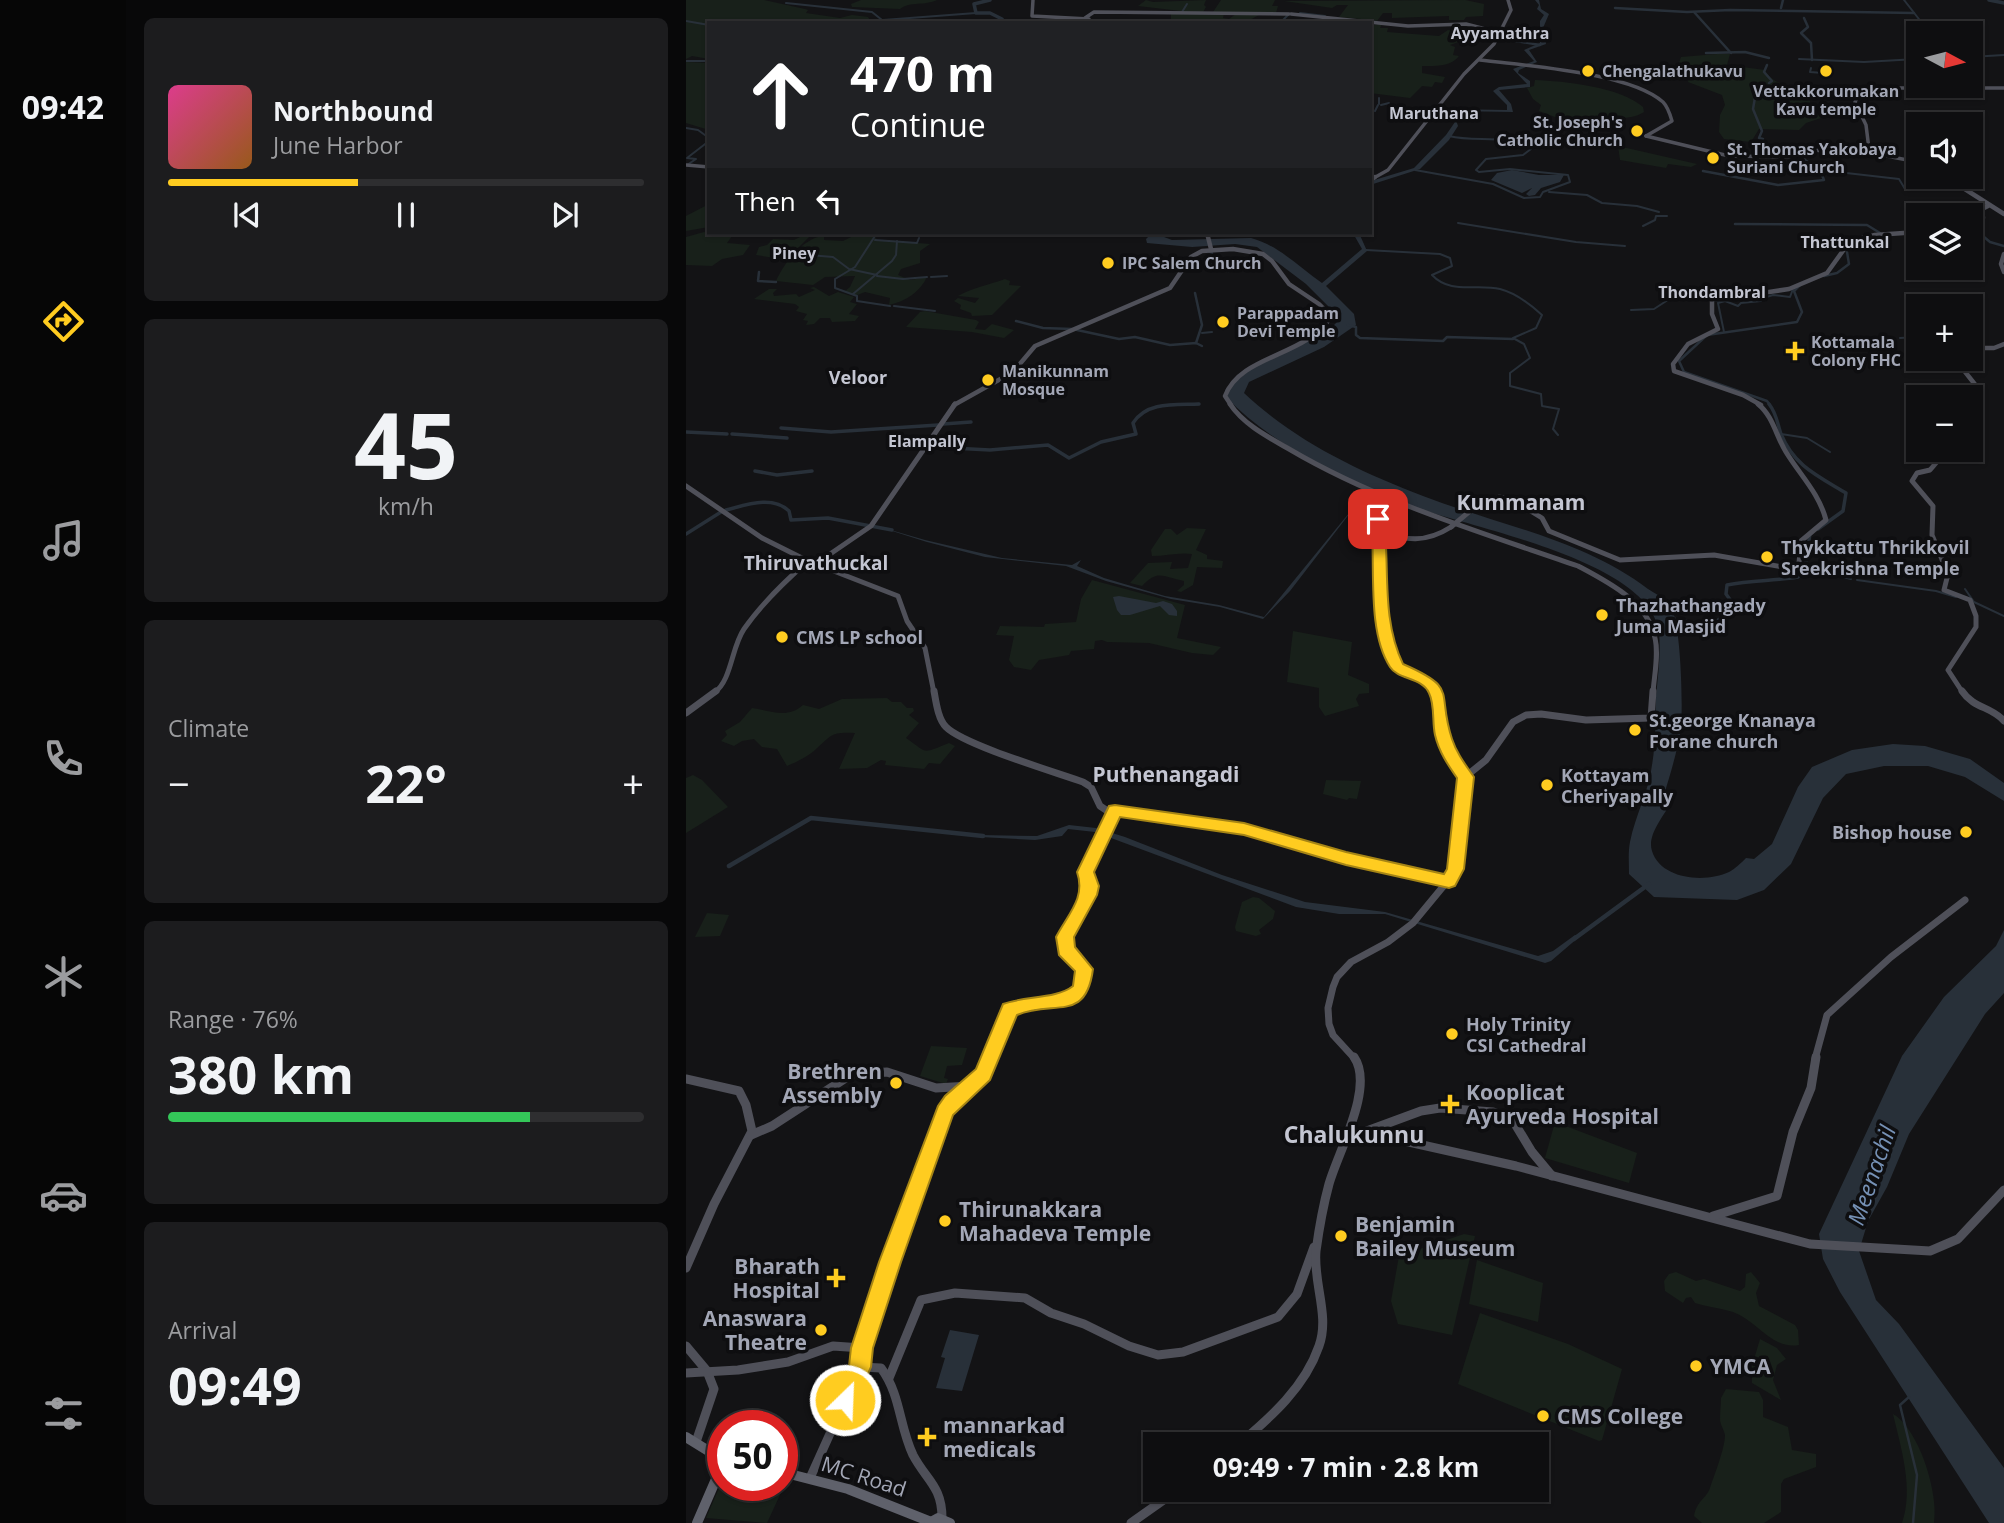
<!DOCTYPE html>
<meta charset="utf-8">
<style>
body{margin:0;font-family:"Open Sans",sans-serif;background:#1c1c1e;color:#f1f3f6;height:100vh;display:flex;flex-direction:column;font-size:26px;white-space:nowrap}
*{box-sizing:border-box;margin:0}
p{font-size:23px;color:#9b9c9f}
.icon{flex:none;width:38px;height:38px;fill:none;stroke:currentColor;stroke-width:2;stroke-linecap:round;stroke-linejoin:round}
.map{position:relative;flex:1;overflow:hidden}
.details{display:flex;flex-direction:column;gap:18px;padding:18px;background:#080809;width:560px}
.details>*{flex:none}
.guide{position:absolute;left:21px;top:21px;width:665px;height:214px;border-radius:0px;box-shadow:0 2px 5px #0004,0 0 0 2px #2e2e30;background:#202124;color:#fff;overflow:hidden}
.needle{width:46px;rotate:97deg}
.controls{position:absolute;left:1220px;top:21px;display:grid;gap:14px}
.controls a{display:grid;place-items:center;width:77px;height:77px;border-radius:0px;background:#0e0e10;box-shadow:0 2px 5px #0004,0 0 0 2px #2e2e30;font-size:35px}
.speed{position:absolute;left:21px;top:1410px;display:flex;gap:14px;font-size:35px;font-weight:700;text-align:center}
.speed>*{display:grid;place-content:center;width:91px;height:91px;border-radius:50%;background:#0e0e10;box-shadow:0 2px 5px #0004,0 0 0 2px #2e2e30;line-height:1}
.speed .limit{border:10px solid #d22;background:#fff;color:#111}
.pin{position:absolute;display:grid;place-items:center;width:60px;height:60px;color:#fff;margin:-30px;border-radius:14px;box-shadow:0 4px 10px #0006}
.me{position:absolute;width:77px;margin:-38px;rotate:24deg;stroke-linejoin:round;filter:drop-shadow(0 0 5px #0008)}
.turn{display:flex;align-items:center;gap:24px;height:147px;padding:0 28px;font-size:32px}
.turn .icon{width:91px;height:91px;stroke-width:2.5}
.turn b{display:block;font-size:49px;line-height:60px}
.then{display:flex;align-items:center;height:66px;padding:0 28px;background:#0003;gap:14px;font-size:26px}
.big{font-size:52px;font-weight:700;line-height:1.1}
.details .tile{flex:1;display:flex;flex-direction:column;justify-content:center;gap:10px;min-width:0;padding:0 24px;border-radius:10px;background:#1c1c1e}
.details .dial{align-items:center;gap:0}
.dial b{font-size:91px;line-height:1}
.song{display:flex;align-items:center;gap:21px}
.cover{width:84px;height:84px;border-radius:10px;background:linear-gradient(135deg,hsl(330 70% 55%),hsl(30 70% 35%))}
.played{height:7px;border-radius:4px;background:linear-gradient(90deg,#ffcc20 40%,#2e2e30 40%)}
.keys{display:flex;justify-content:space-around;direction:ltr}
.heat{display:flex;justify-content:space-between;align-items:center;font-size:38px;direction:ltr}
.charge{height:10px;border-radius:5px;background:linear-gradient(90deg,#34c759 76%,#2e2e30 0)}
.trip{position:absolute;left:457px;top:1432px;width:406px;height:70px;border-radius:0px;background:#0e0e10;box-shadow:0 2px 5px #0004,0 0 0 2px #2e2e30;font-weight:700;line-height:70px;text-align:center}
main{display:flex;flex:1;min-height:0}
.tabs{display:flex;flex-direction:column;width:126px;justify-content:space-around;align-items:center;background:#060606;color:#9b9c9f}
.tabs .icon{width:49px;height:49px}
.tabs .selected{color:#ffcc20}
.tabs b{font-size:32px;color:#f1f3f6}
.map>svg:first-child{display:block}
.green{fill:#18201a}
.water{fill:#283039}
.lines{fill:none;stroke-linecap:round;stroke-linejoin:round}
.stream-far1{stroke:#283039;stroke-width:2}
.stream{stroke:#283039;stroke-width:2.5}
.canal-far2{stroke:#283039;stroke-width:2.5}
.canal-far1{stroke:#283039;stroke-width:3.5}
.canal{stroke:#283039;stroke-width:4.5}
.river{stroke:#283039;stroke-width:3.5}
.major-far4{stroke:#4f5059;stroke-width:3.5}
.major-far3{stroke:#4f5059;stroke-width:4.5}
.major-far2{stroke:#4f5059;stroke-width:5}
.major-far1{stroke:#4f5059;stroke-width:7}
.major{stroke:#4f5059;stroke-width:9}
.highway{stroke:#5f616b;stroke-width:10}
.major-bridge{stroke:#4f5059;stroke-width:5}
.route{fill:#ffcc20;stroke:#a68515;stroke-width:2}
.poi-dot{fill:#ffcc20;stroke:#0e0e10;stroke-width:2.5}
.labels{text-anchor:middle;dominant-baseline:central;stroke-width:7;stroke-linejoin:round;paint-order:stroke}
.far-neighbourhood-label{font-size:16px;font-weight:bold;fill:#c4c6d2;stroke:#0e0e10}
.far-poi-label{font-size:16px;font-weight:bold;fill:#a3a7b6;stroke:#0e0e10;text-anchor:start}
.far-quarter-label{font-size:18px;font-weight:bold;fill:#c4c6d2;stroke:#0e0e10}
.poi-label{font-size:18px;font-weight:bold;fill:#a3a7b6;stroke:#0e0e10;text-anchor:start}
.neighbourhood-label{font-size:19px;font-weight:bold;fill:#c4c6d2;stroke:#0e0e10}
.quarter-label{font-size:21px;font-weight:bold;fill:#c4c6d2;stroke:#0e0e10}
.near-poi-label{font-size:21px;font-weight:bold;fill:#a3a7b6;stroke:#0e0e10;text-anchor:start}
.near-street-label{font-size:21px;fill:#a3a7b6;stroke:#0e0e10}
.near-neighbourhood-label{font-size:23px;font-weight:bold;fill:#c4c6d2;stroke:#0e0e10}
.near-water-label{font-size:23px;font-style:italic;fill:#7691b5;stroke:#0e0e10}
</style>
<main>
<nav class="tabs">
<b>09:42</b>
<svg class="icon selected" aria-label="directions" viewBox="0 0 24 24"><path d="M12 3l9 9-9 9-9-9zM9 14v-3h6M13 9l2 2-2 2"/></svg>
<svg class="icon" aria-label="music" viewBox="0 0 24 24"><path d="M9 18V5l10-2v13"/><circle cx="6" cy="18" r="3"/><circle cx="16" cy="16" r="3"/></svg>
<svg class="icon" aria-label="phone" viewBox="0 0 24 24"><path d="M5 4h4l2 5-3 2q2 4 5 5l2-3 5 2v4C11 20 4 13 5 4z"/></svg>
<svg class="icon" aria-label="climate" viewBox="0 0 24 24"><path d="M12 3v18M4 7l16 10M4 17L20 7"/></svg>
<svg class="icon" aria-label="car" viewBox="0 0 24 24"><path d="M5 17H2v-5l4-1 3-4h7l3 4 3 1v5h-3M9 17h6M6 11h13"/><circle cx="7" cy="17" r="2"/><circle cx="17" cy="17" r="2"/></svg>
<svg class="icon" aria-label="filters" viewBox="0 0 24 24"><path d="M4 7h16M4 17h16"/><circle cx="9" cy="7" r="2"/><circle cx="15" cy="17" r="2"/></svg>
</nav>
<section class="details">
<div class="tile">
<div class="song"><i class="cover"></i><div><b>Northbound</b><p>June Harbor</p></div></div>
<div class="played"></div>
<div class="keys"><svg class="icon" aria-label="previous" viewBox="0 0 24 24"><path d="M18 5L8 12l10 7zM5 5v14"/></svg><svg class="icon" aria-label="pause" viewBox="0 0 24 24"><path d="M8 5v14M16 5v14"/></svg><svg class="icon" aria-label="next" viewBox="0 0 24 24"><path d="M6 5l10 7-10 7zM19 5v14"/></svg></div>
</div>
<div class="tile dial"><b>45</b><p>km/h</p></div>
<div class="tile"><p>Climate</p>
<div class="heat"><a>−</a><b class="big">22°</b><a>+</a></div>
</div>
<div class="tile"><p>Range · 76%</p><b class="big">380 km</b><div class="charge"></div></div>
<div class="tile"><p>Arrival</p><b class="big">09:49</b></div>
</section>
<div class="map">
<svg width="1318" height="1523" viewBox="0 0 1318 1523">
<rect width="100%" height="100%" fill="#131315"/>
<g class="green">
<polygon points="0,0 78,0 119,9 122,10 120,13 154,18 166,15 182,17 186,23 23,23 23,59 6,56 0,59"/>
<path d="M 175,0 L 251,0 C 239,6 224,1 214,9 L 166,7 L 165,4 Z"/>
<polygon points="460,0 467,2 520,0 518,5 520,7 517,12 538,14 537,18 543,19 550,14 527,12 535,0 589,0 586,6 592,6 590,13 573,15 558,23 485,23 485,13 495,11 452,6"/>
<polygon points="779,0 798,4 797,16 780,17 778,20 763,20 763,16 706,18 706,13 697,13 691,21 686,20 653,17 662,5 651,5 646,8 598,1"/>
<path d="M 693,24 L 696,24 L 694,28 L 702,28 L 701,32 L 753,36 L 762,30 L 784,32 L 778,34 L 775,41 L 764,45 L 769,47 L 767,55 L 773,56 C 765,67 749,66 736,66 L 736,73 L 759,77 L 756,83 L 749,82 L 746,87 L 736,86 L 724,98 L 684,93 L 684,26 Z"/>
<path d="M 1031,54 L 1044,54 L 1041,65 L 1079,70 C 1089,89 1110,83 1124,96 L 1124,103 L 1135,118 L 1120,123 L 1113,130 L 1073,129 L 1065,142 L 1038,139 L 1033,132 L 1034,115 L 1039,105 L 1036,95 L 1002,82 L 1003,77 L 982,72 L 992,66 L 995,57 Z"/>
<polygon points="0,62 23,63 23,130 0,123"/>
<path d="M 849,80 C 878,81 935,87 957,107 L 958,112 C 944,121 927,117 911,117 L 907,124 L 877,120 L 853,111 L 855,105 L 847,99 L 841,88 L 848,86 Z"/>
<polygon points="932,146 1011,164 1005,167 982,164 980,168 934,160"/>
<polygon points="23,204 23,227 0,231 0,216"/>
<polygon points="18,232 46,236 41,243 64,245 57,255 36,259 26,266 0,265 0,237"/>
<path d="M 169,235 L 187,236 L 192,240 L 244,244 L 234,251 L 234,263 L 215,269 L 212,275 L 224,280 L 241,277 C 233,293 220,301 203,305 L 204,298 L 179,292 L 169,296 L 158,292 L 164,287 L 169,276 L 139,277 L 127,285 L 90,281 C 98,263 118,237 138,236 L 138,240 L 157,241 Z"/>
<polygon points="114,237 123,237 100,260 70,255 73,247 81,245 87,239 108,240"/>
<path d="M 319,279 L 324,281 L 323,285 L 335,286 L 306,315 L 286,316 L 285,313 L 274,309 L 275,305 L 268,301 L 272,298 L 289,303 L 293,298 L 272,296 C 286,288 302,285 319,279 Z"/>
<polygon points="128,287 143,296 152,292 168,297 164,302 171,304 163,314 173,316 169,321 146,322 144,318 134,318 128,324 120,325 122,321 117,320 121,314 110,311 113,307 109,304 68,299 83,289 91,289 87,293 88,296 110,294 113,297 129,290 124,288"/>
<polygon points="239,311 290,320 293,322 289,329 299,330 306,324 328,330 318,338 286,332 220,327 234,312"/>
<path d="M 501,528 L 520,529 L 510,550 L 521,555 L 521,559 L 537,561 L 536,568 L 511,567 L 507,585 L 495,592 L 491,591 L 498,585 L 498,581 C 477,577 472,569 456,586 L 444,583 L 462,563 L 486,562 L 484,569 L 502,568 L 506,554 C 493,552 480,556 466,556 L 465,550 L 479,529 L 485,529 L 491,535 Z"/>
<polygon points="406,580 499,605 491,638 535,647 527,655 506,653 463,643 421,642 416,640 409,641 408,649 385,651 383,655 353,660 345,670 328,667 323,660 328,636 310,635 314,626 358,627 359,624 390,622 395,599"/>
<polygon points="607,631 666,642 662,675 683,684 683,693 673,694 670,699 673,706 639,716 633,707 633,688 601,682"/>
<path d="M 201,698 L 206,702 L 215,702 L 221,708 L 227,708 L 228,711 L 223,715 L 233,723 L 220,738 C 243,754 235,754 263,743 L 269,746 L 254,764 L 243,763 L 238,769 L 199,765 L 200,761 L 195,760 L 181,768 L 153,769 L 169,733 C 145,732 147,734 130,749 C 123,756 111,762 101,766 L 91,749 L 76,747 L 68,739 L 56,741 L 48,746 L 35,741 L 41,735 L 39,731 L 54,722 L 66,708 C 85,711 102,719 117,705 L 133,709 L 156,699 Z"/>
<polygon points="7,775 16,780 42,807 0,833 0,778"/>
<polygon points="640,780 675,781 671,799 663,798 661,800 637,794"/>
<polygon points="567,897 573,898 589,911 587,919 573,930 575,934 570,936 550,931 549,927 556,902"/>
<polygon points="21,913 43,915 34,936 9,937"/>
<polygon points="245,1046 281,1048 276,1065 261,1066 258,1078 262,1079 260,1084 234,1076"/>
<polygon points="869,1122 951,1153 943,1183 859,1158"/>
<polygon points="778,1234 789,1236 766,1335 712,1324 705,1301 713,1256"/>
<polygon points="791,1260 857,1283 852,1322 783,1304"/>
<path d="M 990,1272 L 1010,1281 L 1018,1279 L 1054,1291 L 1059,1287 L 1060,1274 L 1065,1272 L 1074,1283 L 1070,1293 L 1073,1306 L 1109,1325 L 1112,1330 L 1113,1345 C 1086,1350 1072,1321 1047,1312 C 1035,1308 1021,1307 1009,1303 L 1005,1297 L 1000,1298 L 997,1303 L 979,1291 L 978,1281 L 983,1274 Z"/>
<polygon points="794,1313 882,1344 936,1369 916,1440 913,1441 772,1384"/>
<polygon points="1074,1339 1091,1348 1100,1359 1091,1365 1087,1380 1095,1400 1066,1383 1066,1366"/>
<path d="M 1040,1389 L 1073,1392 L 1077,1400 L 1077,1417 L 1102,1427 L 1106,1450 L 1130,1454 L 1130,1467 L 1098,1479 L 1095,1484 L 1095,1512 L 1078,1523 L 1016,1523 L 1008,1516 C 1011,1500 1020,1499 1024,1488 C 1028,1476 1039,1448 1039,1435 C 1038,1430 1034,1424 1034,1419 C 1034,1412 1035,1405 1035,1398 Z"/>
<path d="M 1207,1414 C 1233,1429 1253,1493 1248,1523 L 1216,1523 C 1228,1489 1215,1448 1207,1414 Z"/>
<polygon points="37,1479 37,1486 96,1486 96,1483 99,1484 81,1523 20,1518"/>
</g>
<g class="water">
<polygon points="849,0 853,0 855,9 863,14 857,28 860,44 843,50 851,62 833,70 832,73 844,81 844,87 813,90 825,104 827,112 767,111 772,126 763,140 734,169 684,185 685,181 728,168 760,135 769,122 761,112 762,109 821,110 821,105 807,91 813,87 841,84 827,69 848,61 838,50 854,43 854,21 858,15 851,9 853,5"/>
<polygon points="826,170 853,175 878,175 874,182 855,188 849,195 843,196 840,194 846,188 836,193 805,180 811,173"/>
<path d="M 466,233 L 478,233 L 478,237 L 486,240 L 565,238 C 592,245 613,267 636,283 L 676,249 L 668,235 L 673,233 L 681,251 L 640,286 L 668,314 L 670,325 L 638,347 L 563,382 L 558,393 C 609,441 672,471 737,496 C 812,525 896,539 962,589 C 968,593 979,598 984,605 C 995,620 997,705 995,726 C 992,750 984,775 977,798 L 983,806 C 976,818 961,836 966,851 C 975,880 1020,883 1043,872 C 1049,869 1055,863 1060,858 L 1068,859 L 1086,844 L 1112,787 L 1126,767 L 1166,750 L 1207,744 L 1239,746 L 1284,759 L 1318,783 L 1318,801 L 1279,777 L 1242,766 L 1198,766 L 1160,774 L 1137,798 L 1105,864 L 1078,890 L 1051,900 L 968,897 L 943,874 C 943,863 942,852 944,842 C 949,816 963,791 966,765 C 970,743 969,719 970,696 C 972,676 975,653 973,632 C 963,557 771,526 711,501 C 650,474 586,445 540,397 L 539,390 L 565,369 L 641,332 L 651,322 L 652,316 L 620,284 L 571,247 L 549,244 L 506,247 L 461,243 L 460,239 Z"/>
<polygon points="681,491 604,591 577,619 534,607 485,599 420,581 380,566 299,557 241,542 184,524 239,540 316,558 386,565 395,560 391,566 418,578 479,596 533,605 578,617"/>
<polygon points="433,596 470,603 477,601 486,604 491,611 491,616 483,615 474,606 444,615 435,615 431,610 427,597"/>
<polygon points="383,825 410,828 439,837 536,875 619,902 699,912 852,956 867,951 889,935 893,937 865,961 859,963 699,914 653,914 610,907 409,832 382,829 376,836 349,840 294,837 294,835 351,836"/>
<polygon points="1318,930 1318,993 1299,1014 1223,1134 1201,1187 1182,1221 1173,1251 1190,1300 1213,1324 1318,1468 1318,1523 1303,1523 1154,1292 1137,1259 1133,1234 1216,1056 1258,997 1310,946"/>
<polygon points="264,1330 293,1335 276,1391 250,1388 259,1358 255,1357"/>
</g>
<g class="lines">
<g class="stream-far1">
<polyline points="1218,0 1236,23 1236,33"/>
<polyline points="100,3 186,12 196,20 193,23"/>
<polyline points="496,12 501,4"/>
<polyline points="614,13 639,16"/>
<polyline points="197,20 290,13"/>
<polyline points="0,21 23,25"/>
<polyline points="594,23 602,15"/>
<polyline points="814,31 854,30"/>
<polyline points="1231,56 1229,49 1232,41"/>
<polyline points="1284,57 1318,55"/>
<polyline points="1113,59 1178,62 1231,59 1231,56"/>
<polyline points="0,61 23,61"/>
<polyline points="1125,68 1124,72 1137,73"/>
<polyline points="693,98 693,104"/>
<polyline points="695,105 703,103"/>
<polyline points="689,111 692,105"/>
<polyline points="1272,113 1295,116"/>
<polyline points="0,128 12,130 23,138"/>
<polyline points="1,165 10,159 1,158 23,141"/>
<path d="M 729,170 L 807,184 L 838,198 L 854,197 L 857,192 L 884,182 L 882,175 L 824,169 L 793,172 L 790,170 L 800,159 L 837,155 L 845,149 C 819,133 791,143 763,136"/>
<polyline points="1134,170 1213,179 1219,189"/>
<polyline points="863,192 901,195 916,203 951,206 973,212"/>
<polyline points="772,223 890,242 939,246"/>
<polyline points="957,226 969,220 970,216 981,216"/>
<polyline points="189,236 169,267 149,279 149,288 171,296 171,301 204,306"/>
<polyline points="233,236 234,233"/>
<polyline points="189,240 231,243 233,238"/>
<path d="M 680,250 L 754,254 L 764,258 L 766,266 L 746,275 C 765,295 790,283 814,289 C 830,293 844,304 856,315 L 850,328 L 827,338 L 838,344 L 844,358 L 824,373 L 824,386 L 855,394 L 856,406 L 873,409 L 867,429 L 872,435"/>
<polyline points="111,254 147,257 163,269 191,275"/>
<polyline points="191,276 217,279 241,277"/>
<polyline points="245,277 261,276"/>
<polyline points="167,294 206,261 210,255 211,241"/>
<polyline points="208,306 249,311"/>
<polyline points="945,310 968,309 988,296 1034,301"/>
<polyline points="1038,332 1032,303 1039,301 1052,306 1055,303 1075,301 1074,299 1087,295 1104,297 1107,289"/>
<polyline points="516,333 526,332"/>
<polyline points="1214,338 1232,337"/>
<polyline points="1095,434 1121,438 1144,452"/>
<polyline points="1119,567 1165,579"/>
<polyline points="1171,580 1250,591 1270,597"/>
<polyline points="1279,589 1288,602 1318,616"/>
</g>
<polyline class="stream" points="1223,1397 1214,1405 1231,1475 1227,1523"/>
<g class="canal-far2">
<polyline points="929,8 1001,12 1044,10 1228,13"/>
<polyline points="1095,8 1097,0"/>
<polyline points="1008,12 1045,53"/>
<polyline points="1118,18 1122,27 1115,33 1125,43 1126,60"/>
<polyline points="784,32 810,38"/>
<polyline points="813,38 854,45"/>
<polyline points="1020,53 1059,52 1083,58"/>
<polyline points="1081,65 1078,72 1086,81 1083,83"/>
<polyline points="1071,86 1067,109 1076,131 1073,138 1077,139"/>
<polyline points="1017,171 1092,185 1138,180 1134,170 1101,148"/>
<polyline points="1049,224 1181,225 1194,233"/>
<polyline points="1285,226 1304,242 1318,246"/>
<polyline points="522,251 526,253 524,262 533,269 543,271"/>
<polyline points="73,272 72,281 90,282"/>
<polyline points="1138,276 1151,273 1163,264 1160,246"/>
<polyline points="509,293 516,325 510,343"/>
<polyline points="330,321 357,328 386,329"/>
<polyline points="662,325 670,327 670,335 674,338 757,341 761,337 827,339"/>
<polyline points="391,330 433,339 449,337 484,345 510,343 516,346"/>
<polyline points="484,405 513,404"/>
<polyline points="1084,405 1081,401 998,372 993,361 1021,335 1111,322 1116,312 1108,291 1114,285"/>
</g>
<g class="canal-far1">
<path d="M 1083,404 C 1091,414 1091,423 1095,434 C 1108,466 1132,476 1160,493 L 1157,511 L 1132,529"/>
<polyline points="257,424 285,422"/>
<polyline points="95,428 145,432 252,425"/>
<polyline points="0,432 41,434"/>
<polyline points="46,434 101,438"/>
<path d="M 233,442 L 266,448 L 304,450 L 362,445 L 383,458 L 415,442 L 450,434 L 447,423 C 461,401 490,405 513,404"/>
<polyline points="69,471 91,475 126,471"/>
<path d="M 40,510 C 60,505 86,495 103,511 L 105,520 L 142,518 L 206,530"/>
<polyline points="0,534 35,512"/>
<path d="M 982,618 C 1006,623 1038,633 1045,601 L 1040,594 L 1041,585 C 1065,580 1088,581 1112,577 L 1119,567 L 1124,533"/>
</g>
<g class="canal">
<polyline points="43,866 125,818 297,836"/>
<polyline points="888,939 963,884"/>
</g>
<g class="river">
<polyline points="304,0 288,4 290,13 304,13 316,19"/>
<polyline points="1303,0 1318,3"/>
</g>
<g class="major-far4">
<polyline points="347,0 346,16 403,19 400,23"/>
<polyline points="605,14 722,26 780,24 815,33"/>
<polyline points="399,18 408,12 603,14"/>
<path d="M 794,60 C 840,66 943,72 977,102 C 982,107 984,114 986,121 L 960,136"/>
<polyline points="960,136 1043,156 1118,157 1126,154 1127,150 1188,155"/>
<polyline points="1232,162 1190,154 1183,149 1180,125 1169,102 1175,91 1182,88 1318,88"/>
<polyline points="0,165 23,167"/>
<polyline points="1260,177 1264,179"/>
<polyline points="686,179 702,170 778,74 808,44 825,10 822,0"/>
</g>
<g class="major-far3">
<polyline points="1260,177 1318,214"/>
<polyline points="684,180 689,177"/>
<polyline points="1284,225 1292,225 1297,218 1296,209 1302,206"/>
<polyline points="521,233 525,249"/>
<polyline points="1318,254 1315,264 1318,272"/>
<polyline points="1284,348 1308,348 1318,344"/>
<polyline points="1269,359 1291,387 1292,393 1284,405"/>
<path d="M 268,405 L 327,372 L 349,346 L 484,288 L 505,257 L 516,251 L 547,249 L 577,254 L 586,261 L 603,284 L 633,304 L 645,316 C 621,357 555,354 539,396 L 545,405"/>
<polyline points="1075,405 1057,395 988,371 987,364 1002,344 1032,329 1026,314 1026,292 1083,292 1103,289 1141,273 1164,241 1189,235 1232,232"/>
</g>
<g class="major-far2">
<path d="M 544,404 C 557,424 582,437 603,449 C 693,502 794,532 892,566 C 922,582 962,602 969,638 C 973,655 968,676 967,693"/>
<polyline points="1261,450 1244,470 1231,473 1226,481 1247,506 1246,535 1262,574 1258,590 1284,600 1290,616 1290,627 1262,670 1277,693"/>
<polyline points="0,486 76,538 122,561 212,596 221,621 239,648 248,693"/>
<polyline points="688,494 695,554 693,595 699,637 711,667 732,675 748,687 749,693"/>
<path d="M 790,506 L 813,497 L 827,500 L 856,518 L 863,531 L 934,560 L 1028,555 L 1108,569 L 1113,563 L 1115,541 L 1140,520 C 1133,493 1114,475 1100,452 C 1090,436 1087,416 1072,404"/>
<path d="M 693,531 C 720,541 740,543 765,527"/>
<polyline points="131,563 185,526 269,404"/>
<path d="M 28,693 C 46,680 45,648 58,629 C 76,603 98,582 122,561"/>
</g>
<g class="major-far1">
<path d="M 248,691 C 250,702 252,719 260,727 C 278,745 369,772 397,782 L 405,787 L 414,806 L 420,810 L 442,810 L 489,821 L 558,829 L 660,858 L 763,881"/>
<path d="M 1276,691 C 1288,709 1305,706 1318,721"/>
<polyline points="0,713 30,691"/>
<polyline points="779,777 800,760 827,722 840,715 855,714 900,720 965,718 967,691"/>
<path d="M 304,1059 L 324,1010 C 355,998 393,1013 398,969 L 379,948 L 379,934 L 403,892 L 401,865 L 429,811"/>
<path d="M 669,1059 L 647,1035 L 643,1024 L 642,1008 L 647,987 L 651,977 L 665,962 L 702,942 L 727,923 L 765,877 L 770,869 L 779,777 C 758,748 755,726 749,691"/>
<polyline points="1129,1059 1141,1015 1205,957 1279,900"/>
</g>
<g class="major">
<polyline points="0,1079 53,1091 60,1105 66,1131 28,1204 0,1268"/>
<polyline points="662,1132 678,1132 735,1111 754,1108 807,1112 826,1119 846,1152 866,1176"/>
<polyline points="678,1132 830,1166 1124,1244 1244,1251 1272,1239 1318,1190"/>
<polyline points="65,1135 86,1126 166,1074 201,1072 250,1088 283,1086"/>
<polyline points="1027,1216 1091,1196 1107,1132 1125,1088 1130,1057"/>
<polyline points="0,1346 21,1371 28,1389 10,1442"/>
<path d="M 174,1367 L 195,1368 C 215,1395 213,1426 227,1455 C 240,1480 256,1486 256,1518"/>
<polyline points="0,1373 52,1370 102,1362 147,1346 176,1348"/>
<polyline points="203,1378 235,1300 269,1293 339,1298 365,1313 398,1324 443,1346 472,1355 497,1352 592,1317 611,1294 628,1247"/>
<path d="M 553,1444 C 585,1417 619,1387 633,1346 C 644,1316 627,1283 630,1251 C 633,1229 637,1206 643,1184 C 652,1152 689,1087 668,1057"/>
<polyline points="124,1478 174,1367 176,1348 204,1262 259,1112 266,1101 298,1074 305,1057"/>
<polyline points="445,1523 493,1489"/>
</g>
<g class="highway">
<polyline points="0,1437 37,1460"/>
<polyline points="96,1472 162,1489 245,1522"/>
<polyline points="11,1523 37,1463"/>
<polyline points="243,1523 252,1518 264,1523"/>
</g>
<polyline class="major-bridge" points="765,527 790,506"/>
</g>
<path class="route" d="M 692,515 L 698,519 C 704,568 695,618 717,664 C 774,689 750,691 766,739 C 771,754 779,764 788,777 L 778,869 L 769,886 L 763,888 L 660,865 L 558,835 L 434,817 L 408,872 L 413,886 L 411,895 L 388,937 L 389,947 L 407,969 C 400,1024 367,999 331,1015 L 304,1080 L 267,1115 L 215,1262 L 187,1348 L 185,1367 L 167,1408 L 159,1412 L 150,1408 L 147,1400 L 163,1366 L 165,1348 L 193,1262 L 252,1106 L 259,1096 L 290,1069 L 317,1004 C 338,996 371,999 387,986 L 389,971 L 373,955 L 370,937 C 382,914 400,898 391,872 L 423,806 L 429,805 L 558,823 L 660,852 L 758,874 L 761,869 L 771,778 C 762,765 753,752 749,735 C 746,722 749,705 743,693 C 736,677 712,680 704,667 C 680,630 690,563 685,519 Z"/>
<g class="poi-dot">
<circle cx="902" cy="71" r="7"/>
<circle cx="1140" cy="71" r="7"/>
<circle cx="951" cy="131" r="7"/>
<circle cx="1027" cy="158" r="7"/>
<circle cx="422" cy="263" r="7"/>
<circle cx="537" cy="322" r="7"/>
<path d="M1105.5 340.5h7v7h7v7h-7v7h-7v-7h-7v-7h7z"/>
<circle cx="302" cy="380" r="7"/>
<circle cx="1081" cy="557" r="7"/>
<circle cx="916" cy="615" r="7"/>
<circle cx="96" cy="637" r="7"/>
<circle cx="949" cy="730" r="7"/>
<circle cx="861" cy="785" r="7"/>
<circle cx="1280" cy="832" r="7"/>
<circle cx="766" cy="1034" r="7"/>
<circle cx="210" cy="1083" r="7"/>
<path d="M760.5 1093.5h7v7h7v7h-7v7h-7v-7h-7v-7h7z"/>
<circle cx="259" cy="1221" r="7"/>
<circle cx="655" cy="1236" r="7"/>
<path d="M146.5 1267.5h7v7h7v7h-7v7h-7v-7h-7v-7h7z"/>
<circle cx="135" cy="1330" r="7"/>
<circle cx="1010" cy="1366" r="7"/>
<circle cx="857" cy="1416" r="7"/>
<path d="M237.5 1426.5h7v7h7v7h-7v7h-7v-7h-7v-7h7z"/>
</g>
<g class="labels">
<g class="far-neighbourhood-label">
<text x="814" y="33">Ayyamathra</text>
<text x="748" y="113">Maruthana</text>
<text x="1159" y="242">Thattunkal</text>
<text x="108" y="253">Piney</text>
<text x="1026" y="292">Thondambral</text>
<text x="241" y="441">Elampally</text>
</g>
<g class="far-poi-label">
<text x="916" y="71">Chengalathukavu</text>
<text x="1140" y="91" text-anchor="middle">Vettakkorumakan<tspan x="1140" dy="18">Kavu temple</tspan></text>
<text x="937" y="122" text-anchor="end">St. Joseph's<tspan x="937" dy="18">Catholic Church</tspan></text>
<text x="1041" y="149">St. Thomas Yakobaya<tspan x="1041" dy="18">Suriani Church</tspan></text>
<text x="436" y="263">IPC Salem Church</text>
<text x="551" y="313">Parappadam<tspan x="551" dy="18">Devi Temple</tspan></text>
<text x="1125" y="342">Kottamala<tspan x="1125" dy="18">Colony FHC</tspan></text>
<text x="316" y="371">Manikunnam<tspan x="316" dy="18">Mosque</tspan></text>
</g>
<g class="far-quarter-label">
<text x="172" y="377">Veloor</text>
</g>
<g class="poi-label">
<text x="1095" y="547">Thykkattu Thrikkovil<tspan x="1095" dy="21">Sreekrishna Temple</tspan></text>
<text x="930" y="605">Thazhathangady<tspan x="930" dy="21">Juma Masjid</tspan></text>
<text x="110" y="637">CMS LP school</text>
<text x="963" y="720">St.george Knanaya<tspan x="963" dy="21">Forane church</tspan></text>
<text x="875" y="775">Kottayam<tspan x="875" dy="21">Cheriyapally</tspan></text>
<text x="1266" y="832" text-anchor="end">Bishop house</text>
<text x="780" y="1024">Holy Trinity<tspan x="780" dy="21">CSI Cathedral</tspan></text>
</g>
<g class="neighbourhood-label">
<text x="130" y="563">Thiruvathuckal</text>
</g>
<g class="quarter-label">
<text x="835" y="502">Kummanam</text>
<text x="480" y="774">Puthenangadi</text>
</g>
<g class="near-poi-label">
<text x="196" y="1071" text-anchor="end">Brethren<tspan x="196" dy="24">Assembly</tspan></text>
<text x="780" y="1092">Kooplicat<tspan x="780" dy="24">Ayurveda Hospital</tspan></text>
<text x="273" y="1209">Thirunakkara<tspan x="273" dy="24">Mahadeva Temple</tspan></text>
<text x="669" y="1224">Benjamin<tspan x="669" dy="24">Bailey Museum</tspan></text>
<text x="134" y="1266" text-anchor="end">Bharath<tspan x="134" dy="24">Hospital</tspan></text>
<text x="121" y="1318" text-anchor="end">Anaswara<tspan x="121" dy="24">Theatre</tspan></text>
<text x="1024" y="1366">YMCA</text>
<text x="871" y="1416">CMS College</text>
<text x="257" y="1425">mannarkad<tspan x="257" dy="24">medicals</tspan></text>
</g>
<g class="near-street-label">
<text transform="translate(178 1476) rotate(18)">MC Road</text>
</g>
<g class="near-neighbourhood-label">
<text x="668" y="1134">Chalukunnu</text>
</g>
<g class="near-water-label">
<text transform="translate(1185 1175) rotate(-71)">Meenachil</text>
</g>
</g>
</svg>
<div class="controls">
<a><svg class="needle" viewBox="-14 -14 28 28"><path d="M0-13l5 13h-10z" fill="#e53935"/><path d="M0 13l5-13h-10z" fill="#9b9c9f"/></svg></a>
<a><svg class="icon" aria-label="sound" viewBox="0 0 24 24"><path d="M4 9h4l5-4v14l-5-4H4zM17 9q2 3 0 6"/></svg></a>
<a><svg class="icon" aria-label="layers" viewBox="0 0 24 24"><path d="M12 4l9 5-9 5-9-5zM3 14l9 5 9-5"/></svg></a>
<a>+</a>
<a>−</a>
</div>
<div class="speed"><div class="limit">50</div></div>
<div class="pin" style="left:692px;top:519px;background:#d93025"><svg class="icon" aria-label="arrive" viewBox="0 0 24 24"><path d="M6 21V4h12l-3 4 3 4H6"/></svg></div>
<svg class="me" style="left:159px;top:1400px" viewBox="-20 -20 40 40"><circle r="17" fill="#ffcc20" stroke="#fff" stroke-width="3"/><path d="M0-11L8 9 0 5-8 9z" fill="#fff"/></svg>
<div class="trip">09:49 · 7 min · 2.8 km</div>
<div class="guide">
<div class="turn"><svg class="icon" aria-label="ahead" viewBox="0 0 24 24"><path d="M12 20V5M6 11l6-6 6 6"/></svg><div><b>470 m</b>Continue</div></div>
<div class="then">Then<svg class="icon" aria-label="left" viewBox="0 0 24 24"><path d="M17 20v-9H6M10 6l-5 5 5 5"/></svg></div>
</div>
</div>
</main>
